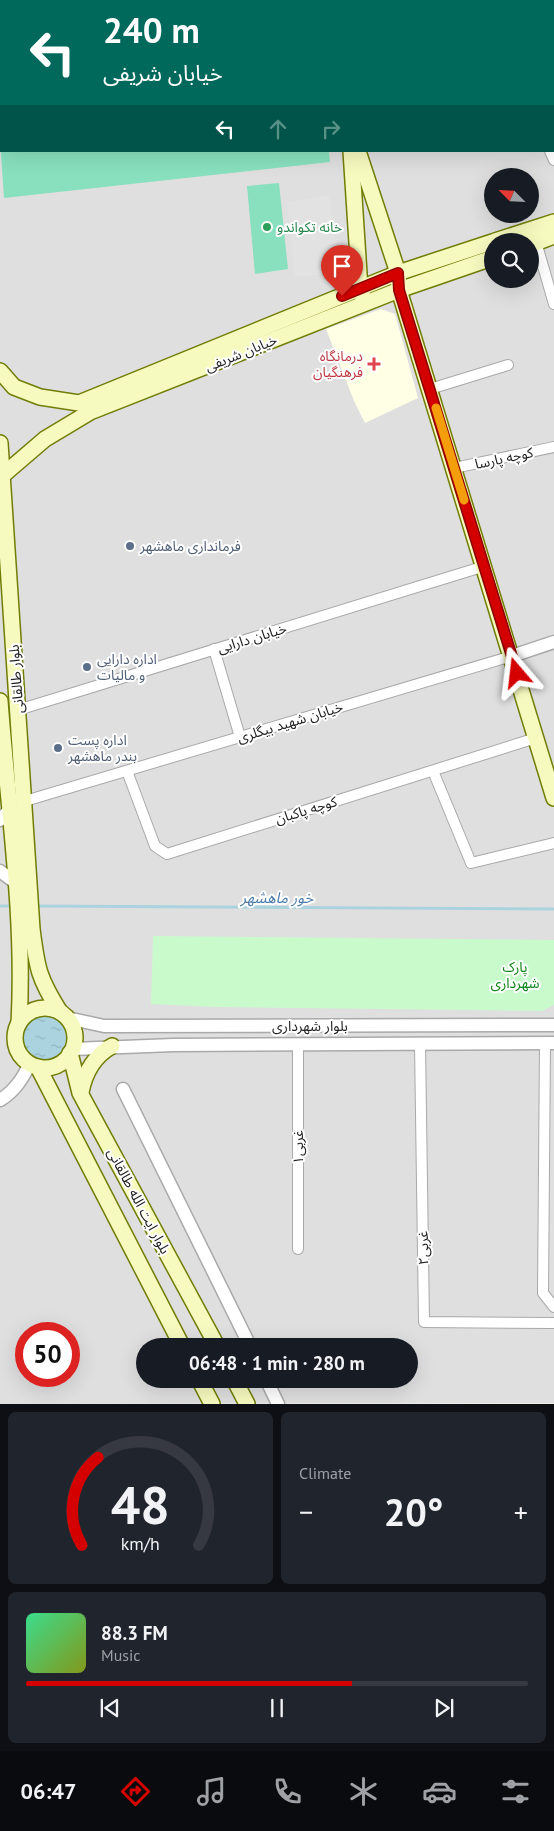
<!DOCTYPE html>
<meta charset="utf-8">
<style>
body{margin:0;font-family:"PT Sans","Noto Sans Arabic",sans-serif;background:#20242c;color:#f1f3f6;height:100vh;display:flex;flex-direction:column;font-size:19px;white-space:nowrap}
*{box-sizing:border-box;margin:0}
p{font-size:16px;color:#9ea1a6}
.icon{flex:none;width:28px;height:28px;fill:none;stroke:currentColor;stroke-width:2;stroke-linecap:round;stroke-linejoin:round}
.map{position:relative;height:1404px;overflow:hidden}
.details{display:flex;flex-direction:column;gap:8px;padding:8px;background:#0d0f14;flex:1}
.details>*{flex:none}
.hud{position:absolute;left:0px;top:0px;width:555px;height:152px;box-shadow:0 5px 20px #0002;background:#00695c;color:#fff;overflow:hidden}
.needle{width:32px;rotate:294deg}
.controls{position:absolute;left:484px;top:168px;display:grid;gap:10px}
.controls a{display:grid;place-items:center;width:55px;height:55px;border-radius:50%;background:#171b24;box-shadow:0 5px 20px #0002;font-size:25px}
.speed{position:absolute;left:15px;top:1322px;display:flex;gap:10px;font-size:25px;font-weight:700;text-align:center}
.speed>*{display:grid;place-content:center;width:65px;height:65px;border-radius:50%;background:#171b24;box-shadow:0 5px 20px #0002;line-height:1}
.speed .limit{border:8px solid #d22;background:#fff;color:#111}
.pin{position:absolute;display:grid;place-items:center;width:42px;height:42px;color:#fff;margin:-51px -21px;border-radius:50% 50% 50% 0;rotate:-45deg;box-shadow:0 0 5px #0007}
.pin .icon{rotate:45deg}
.me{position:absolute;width:55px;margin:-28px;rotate:343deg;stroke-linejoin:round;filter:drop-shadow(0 0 4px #0008)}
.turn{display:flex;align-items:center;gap:18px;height:105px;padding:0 20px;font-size:22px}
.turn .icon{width:65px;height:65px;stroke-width:2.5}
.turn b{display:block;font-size:35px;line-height:42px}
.lanes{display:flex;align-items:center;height:48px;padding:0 20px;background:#0003;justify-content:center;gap:25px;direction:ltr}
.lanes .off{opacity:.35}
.big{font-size:38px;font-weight:600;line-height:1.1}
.details .tile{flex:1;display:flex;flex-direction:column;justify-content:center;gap:8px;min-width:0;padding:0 18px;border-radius:8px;background:#20242c}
.details .dial{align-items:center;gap:0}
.dial svg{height:130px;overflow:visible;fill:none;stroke:#363941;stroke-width:7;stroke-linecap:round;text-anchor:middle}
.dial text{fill:#f1f3f6;stroke:none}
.song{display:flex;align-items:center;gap:15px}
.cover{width:60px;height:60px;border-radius:8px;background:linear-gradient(135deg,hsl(150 70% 55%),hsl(70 70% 35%))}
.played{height:5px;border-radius:2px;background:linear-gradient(90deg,#d40000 65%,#363941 65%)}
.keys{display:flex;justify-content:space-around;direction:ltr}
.heat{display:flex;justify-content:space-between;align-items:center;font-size:28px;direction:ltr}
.details .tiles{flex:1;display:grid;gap:8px;grid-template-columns:1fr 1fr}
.tile:last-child{grid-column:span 2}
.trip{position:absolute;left:136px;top:1338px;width:282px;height:50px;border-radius:25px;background:#171b24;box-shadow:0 5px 20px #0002;font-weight:600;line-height:50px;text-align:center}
.dock{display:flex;height:80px;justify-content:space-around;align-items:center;background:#090b0e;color:#9ea1a6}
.dock .icon{width:35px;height:35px}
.dock .on{color:#d40000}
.dock b{font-size:22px;color:#f1f3f6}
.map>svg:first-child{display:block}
.residential{fill:#e0dfdf;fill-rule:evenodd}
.education{fill:#ffffe5}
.park{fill:#c8facc}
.pitch{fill:#88e0be}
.parking{fill:#e2e2e2}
.water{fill:url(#water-ripples)}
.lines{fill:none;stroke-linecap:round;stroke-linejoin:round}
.stream{stroke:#aad3df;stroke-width:3}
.minor-casing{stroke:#a9a9a9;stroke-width:12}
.tertiary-casing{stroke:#a9a9a9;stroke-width:15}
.secondary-casing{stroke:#707d05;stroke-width:18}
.minor{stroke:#fff;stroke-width:10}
.tertiary{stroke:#fff;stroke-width:12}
.secondary{stroke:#f7fabf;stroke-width:15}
.route-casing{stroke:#8a0000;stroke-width:12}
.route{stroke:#d40000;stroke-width:9}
.slow{stroke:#f59e0b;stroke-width:9}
.leisure-dot{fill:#2e9e5b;stroke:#fff;stroke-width:2}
.health-dot{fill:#e0444e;stroke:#fff;stroke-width:2}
.service-dot{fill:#5c6f8a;stroke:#fff;stroke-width:2}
.labels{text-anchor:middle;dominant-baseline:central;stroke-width:4;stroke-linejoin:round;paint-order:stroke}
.leisure-label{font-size:14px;fill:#27864d;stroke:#fff;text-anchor:start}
.street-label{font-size:14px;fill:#222;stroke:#fff}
.health-label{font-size:14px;fill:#be3a42;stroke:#fff;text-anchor:end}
.service-label{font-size:14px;fill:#4e5e75;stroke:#fff;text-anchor:start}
.park-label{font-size:14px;fill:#0c8416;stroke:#fff}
.water-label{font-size:15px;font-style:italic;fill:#4a7aab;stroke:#fff}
</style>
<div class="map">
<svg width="554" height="1404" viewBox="0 0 554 1404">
<defs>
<pattern id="water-ripples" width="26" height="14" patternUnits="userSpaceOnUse" patternTransform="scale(1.25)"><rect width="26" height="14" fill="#aad3df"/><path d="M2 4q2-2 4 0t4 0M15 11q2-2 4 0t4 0" fill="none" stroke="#92b5bf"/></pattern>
</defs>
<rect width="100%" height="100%" fill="#f2efe9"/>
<path class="residential" d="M 0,0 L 554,0 L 554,1403 L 0,1404 ZM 1,1 L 554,1 L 554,151 L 1,151 ZM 492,176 L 530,176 L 530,214 L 492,214 ZM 492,241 L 530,241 L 530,279 L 492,279 ZM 26,1334 L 69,1334 L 69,1376 L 26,1376 ZM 145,1346 L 410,1346 L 410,1379 L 145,1379 Z"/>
<polygon class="education" points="381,309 395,314 418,398 365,423 354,401 326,329"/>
<polygon class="park" points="153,936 554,940 554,1005 542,1011 216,1007 151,1004"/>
<g class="pitch">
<polygon points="0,0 316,0 1,1 1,151 329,151 330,162 4,198 0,139"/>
<polygon points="279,183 288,269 255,274 247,186"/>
</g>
<polygon class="parking" points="329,195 340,273 295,277 287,202"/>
<circle class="water" cx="44" cy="1038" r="22"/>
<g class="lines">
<g class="stream">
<polyline points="0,906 14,906"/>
<polyline points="36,906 554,909"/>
</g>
<g class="minor-casing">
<g id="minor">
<polyline points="486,0 486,1"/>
<polyline points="550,151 554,160"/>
<polyline points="536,242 554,304"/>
<polyline points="430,389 508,365"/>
<polyline points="454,468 554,447"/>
<polyline points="214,649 240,737"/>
<polyline points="18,710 485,566"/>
<polyline points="127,771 155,846 167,854 536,738"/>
<polyline points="433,771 471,863 554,843"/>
<polyline points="25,801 512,656"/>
<polyline points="545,1043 543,1293 554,1307"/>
<polyline points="420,1044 424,1322 554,1323"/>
<polyline points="298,1249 298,1045"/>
</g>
</g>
<g class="tertiary-casing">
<g id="tertiary">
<polyline points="512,656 554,642"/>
<polyline points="0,820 11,808"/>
<polyline points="0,871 16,883"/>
<polyline points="67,1018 104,1026 554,1025"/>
<polyline points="73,1049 173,1045 554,1043"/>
<polyline points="123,1089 250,1346"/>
<path d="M 0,1100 C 15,1091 22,1079 30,1064"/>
<polyline points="266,1379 278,1404"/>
</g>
</g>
<g class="secondary-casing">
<g id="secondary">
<polyline points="329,0 329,1"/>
<polyline points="351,151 360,289 363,297"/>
<polyline points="358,151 398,273 399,290 554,798"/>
<polyline points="495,241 554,222"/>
<polyline points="530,245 554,236"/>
<polyline points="0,371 14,387 40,397 79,403 398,273 492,242"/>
<path d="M 0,443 L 32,929 C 37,969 39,979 60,1012"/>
<polyline points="3,475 45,439 90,412 399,290 492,258"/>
<path d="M 0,701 C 8,808 25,916 19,1023"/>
<circle cx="45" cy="1038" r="30"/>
<polyline points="70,1053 80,1093 217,1346"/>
<polyline points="38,1067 182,1346"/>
<path d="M 81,1092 C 85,1072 94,1056 112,1046"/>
<polyline points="199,1379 212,1404"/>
<polyline points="234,1379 247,1404"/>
</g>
</g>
<use href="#minor" class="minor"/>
<use href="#tertiary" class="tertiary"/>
<use href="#secondary" class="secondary"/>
</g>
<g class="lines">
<g class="route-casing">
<polyline id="route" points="342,296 398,273 399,290 517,673"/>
</g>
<use href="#route" class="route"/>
<polyline class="slow" points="436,408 464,500"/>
</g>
<circle class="leisure-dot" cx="267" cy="227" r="5"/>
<path class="health-dot" d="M371.5 356.5h5v5h5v5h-5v5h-5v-5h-5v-5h5z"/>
<g class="service-dot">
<circle cx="130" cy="546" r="5"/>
<circle cx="87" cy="667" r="5"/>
<circle cx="58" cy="748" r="5"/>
</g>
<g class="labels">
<g class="leisure-label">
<text x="277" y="227">خانه تکواندو</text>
</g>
<g class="street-label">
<text transform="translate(241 353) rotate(-22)">خیابان شریفی</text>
<text transform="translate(504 458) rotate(-12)">کوچه پارسا</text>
<text transform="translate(252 638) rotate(-17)">خیابان دارایی</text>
<text transform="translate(16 679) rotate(-94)">بلوار طالقانی</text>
<text transform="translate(290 722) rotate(-17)">خیابان شهید بیگلری</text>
<text transform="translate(306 810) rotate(-17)">کوچه پاکبان</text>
<text x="310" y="1026">بلوار شهرداری</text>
<text transform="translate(298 1147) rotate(-90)">۱غربی</text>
<text transform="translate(139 1201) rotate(62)">بلوار ایت الله طالقانی</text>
<text transform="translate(423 1248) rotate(-91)">۲غربی</text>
</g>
<g class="health-label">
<text x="363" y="356">درمانگاه<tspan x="363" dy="16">فرهنگیان</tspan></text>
</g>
<g class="service-label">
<text x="140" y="546">فرمانداری ماهشهر</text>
<text x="97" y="659">اداره دارایی<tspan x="97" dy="16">و مالیات</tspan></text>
<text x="68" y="740">اداره پست<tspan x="68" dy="16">بندر ماهشهر</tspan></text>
</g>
<g class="park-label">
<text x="515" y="967">پارک<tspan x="515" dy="16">شهرداری</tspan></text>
</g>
<g class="water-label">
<text x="277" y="897">خور ماهشهر</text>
</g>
</g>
</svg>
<div class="controls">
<a><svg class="needle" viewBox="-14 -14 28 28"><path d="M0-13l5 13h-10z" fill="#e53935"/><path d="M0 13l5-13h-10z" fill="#9ea1a6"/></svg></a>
<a><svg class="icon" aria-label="search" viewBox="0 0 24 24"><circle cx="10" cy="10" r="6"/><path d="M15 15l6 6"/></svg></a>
</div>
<div class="speed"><div class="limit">50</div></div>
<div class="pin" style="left:342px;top:296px;background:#d93025"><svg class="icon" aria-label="arrive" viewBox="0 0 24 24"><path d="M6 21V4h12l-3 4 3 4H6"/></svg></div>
<svg class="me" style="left:517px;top:673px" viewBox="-20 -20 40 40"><path d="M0-17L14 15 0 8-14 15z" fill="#d40000" stroke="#fff" stroke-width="4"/></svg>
<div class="trip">06:48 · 1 min · 280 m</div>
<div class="hud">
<div class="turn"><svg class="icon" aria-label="left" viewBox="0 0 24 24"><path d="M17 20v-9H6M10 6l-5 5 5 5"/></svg><div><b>240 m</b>خیابان شریفی</div></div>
<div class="lanes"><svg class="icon" aria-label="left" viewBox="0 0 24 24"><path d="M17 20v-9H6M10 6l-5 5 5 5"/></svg><svg class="icon off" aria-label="ahead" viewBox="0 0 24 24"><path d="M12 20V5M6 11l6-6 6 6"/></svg><svg class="icon off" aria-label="right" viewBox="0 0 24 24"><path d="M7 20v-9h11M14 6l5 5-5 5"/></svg></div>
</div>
</div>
<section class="details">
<div class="tiles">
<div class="tile dial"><svg viewBox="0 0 100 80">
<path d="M14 69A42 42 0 1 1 86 69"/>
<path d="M14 69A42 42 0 0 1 24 15" stroke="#d40000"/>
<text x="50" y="56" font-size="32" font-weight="700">48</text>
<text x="50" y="72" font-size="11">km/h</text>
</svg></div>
<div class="tile"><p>Climate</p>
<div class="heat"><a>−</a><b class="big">20°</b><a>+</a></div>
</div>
<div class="tile">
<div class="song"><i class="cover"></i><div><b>88.3 FM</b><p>Music</p></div></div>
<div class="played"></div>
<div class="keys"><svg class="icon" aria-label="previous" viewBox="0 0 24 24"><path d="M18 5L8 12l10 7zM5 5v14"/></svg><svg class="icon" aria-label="pause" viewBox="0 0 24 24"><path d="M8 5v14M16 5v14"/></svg><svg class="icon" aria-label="next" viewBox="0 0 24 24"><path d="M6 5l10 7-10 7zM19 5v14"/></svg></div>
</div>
</div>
</section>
<nav class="dock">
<b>06:47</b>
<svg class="icon on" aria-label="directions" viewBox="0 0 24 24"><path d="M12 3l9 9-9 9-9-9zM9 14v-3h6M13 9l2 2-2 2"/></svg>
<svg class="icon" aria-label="music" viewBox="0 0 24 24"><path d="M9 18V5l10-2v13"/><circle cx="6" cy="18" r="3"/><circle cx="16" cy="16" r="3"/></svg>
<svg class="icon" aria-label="phone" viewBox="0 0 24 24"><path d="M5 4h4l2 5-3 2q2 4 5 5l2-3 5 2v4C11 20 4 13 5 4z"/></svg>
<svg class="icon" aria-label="climate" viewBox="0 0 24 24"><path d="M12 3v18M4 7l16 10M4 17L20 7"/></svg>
<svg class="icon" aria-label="car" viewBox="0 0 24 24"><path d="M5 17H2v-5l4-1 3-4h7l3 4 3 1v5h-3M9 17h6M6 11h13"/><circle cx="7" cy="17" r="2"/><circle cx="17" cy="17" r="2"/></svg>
<svg class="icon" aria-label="filters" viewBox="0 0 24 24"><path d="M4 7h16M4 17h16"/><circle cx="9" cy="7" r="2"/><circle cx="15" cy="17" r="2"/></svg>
</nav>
